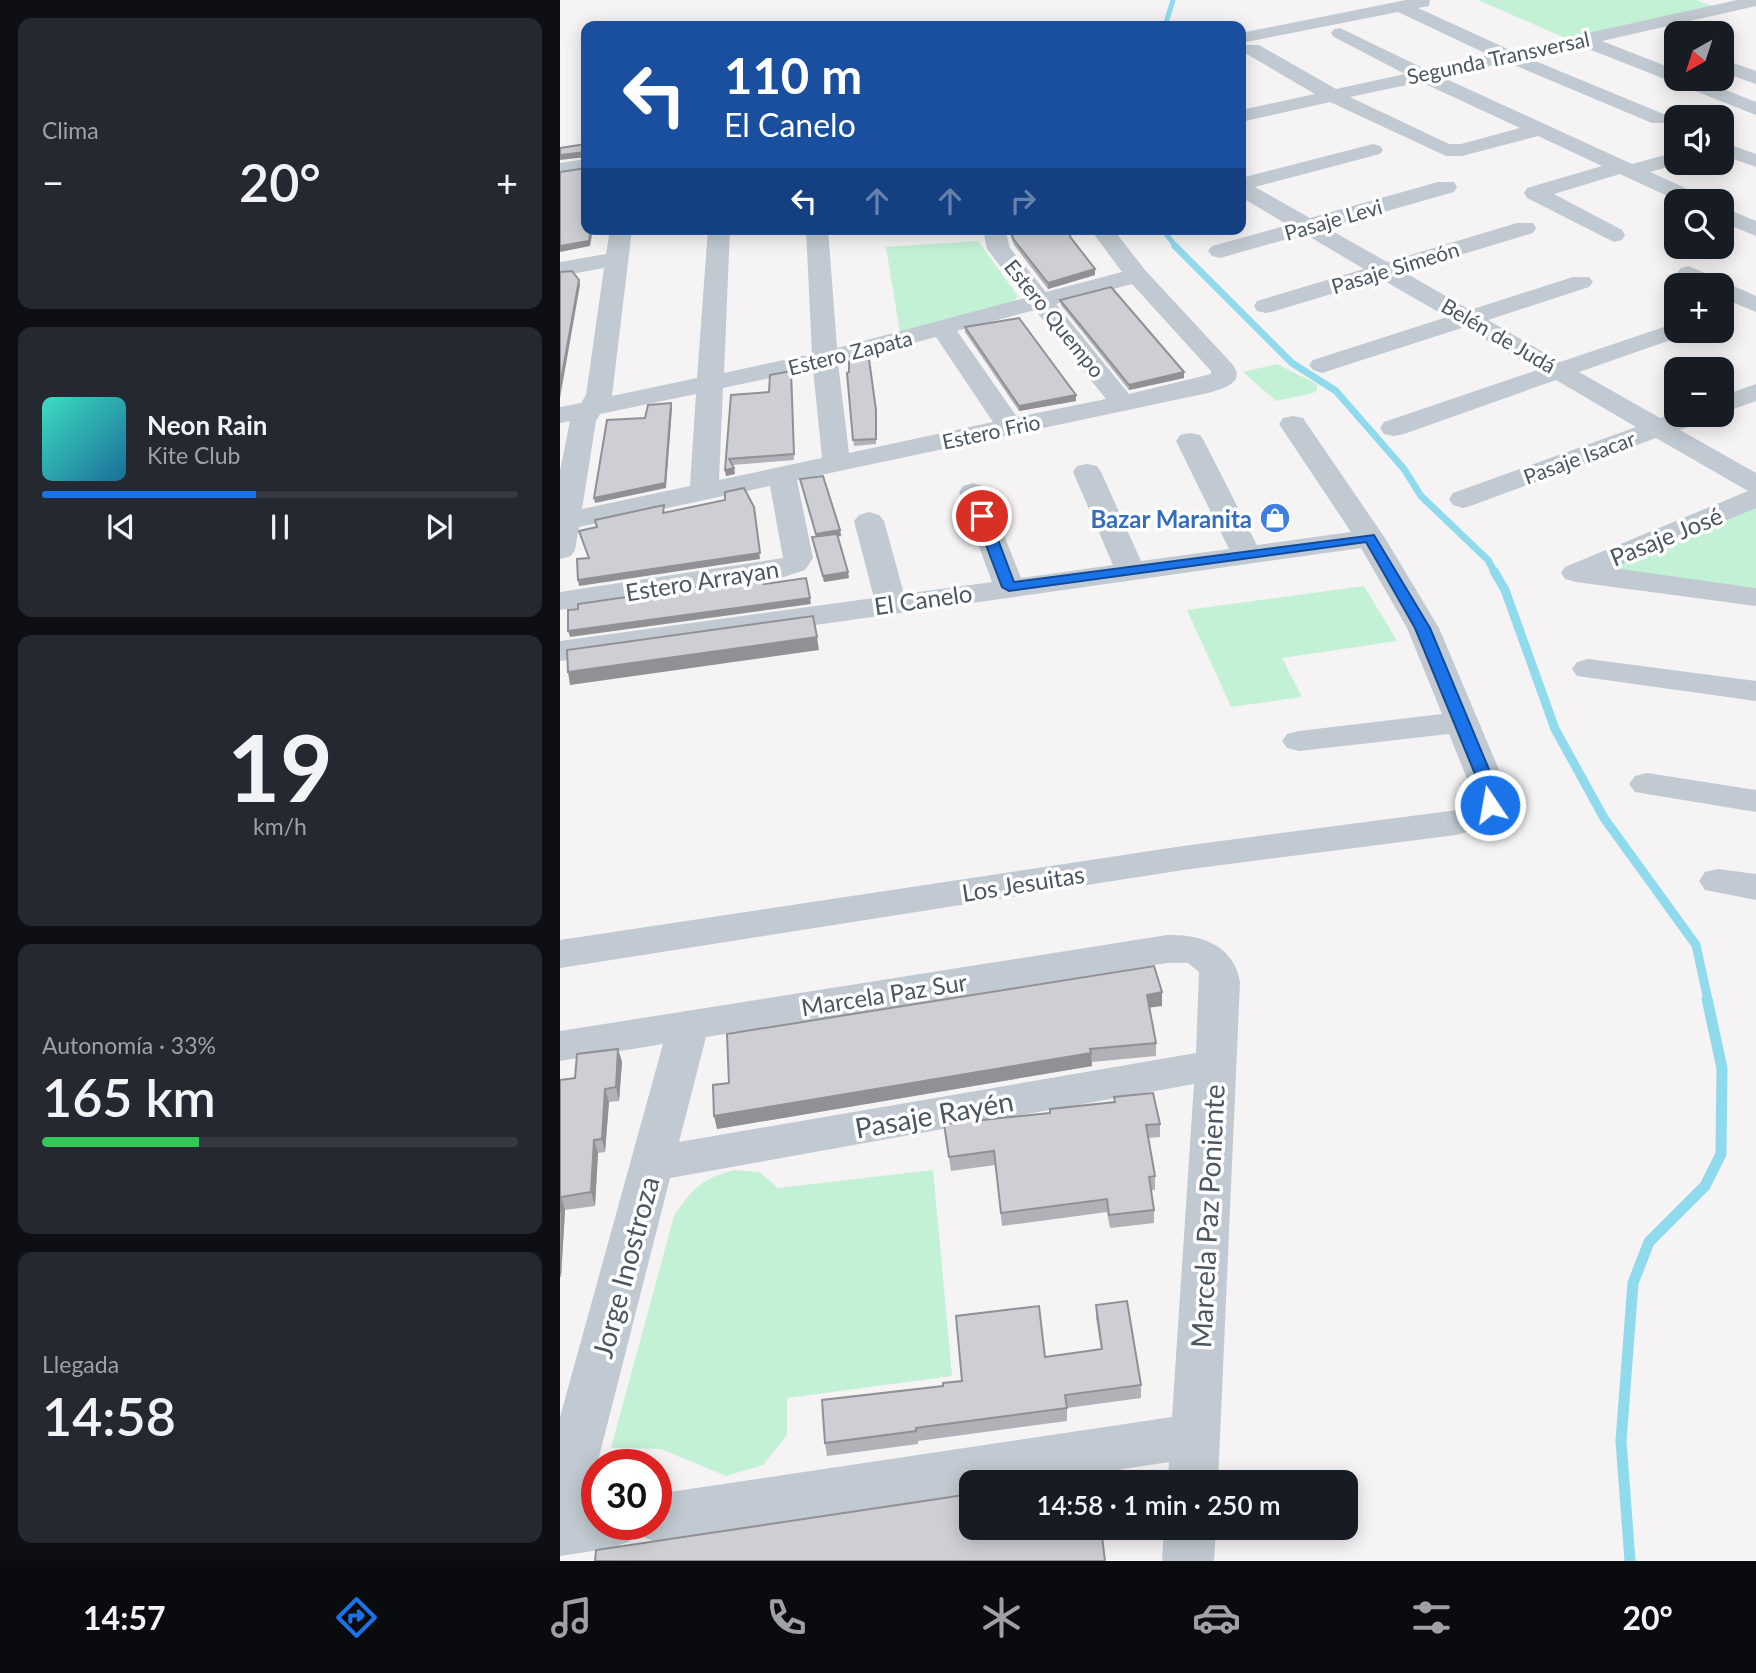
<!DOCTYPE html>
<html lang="es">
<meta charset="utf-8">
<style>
body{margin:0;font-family:Lato,sans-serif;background:#242831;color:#f1f3f6;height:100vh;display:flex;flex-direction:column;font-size:26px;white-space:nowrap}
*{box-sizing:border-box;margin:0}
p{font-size:23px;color:#9ea1a6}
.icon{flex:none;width:38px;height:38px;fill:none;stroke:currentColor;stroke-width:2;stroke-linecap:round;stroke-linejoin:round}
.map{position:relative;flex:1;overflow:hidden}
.sheet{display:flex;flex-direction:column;gap:18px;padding:18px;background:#0d0f14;width:560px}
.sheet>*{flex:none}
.banner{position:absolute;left:21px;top:21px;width:665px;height:214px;border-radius:14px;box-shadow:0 4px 18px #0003;background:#1a4fa0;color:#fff;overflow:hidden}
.needle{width:46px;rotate:219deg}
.fabs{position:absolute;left:1104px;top:21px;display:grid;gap:14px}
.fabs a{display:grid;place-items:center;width:70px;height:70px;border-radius:14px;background:#171b24;box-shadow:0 4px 18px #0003;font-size:35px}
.speed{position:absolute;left:21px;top:1449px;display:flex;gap:14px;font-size:35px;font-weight:700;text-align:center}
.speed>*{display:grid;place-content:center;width:91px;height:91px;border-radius:50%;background:#171b24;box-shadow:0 4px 18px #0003;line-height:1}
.speed .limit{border:10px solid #d22;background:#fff;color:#111}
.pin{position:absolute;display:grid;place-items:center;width:60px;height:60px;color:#fff;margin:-30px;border:4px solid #fff;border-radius:50%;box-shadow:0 2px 7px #0007}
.me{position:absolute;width:77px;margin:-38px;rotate:348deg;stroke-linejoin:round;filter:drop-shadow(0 0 5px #0008)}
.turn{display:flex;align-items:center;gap:24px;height:147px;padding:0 28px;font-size:32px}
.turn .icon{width:91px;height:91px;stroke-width:2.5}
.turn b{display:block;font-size:49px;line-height:60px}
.lanes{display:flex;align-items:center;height:66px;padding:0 28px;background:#0003;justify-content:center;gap:35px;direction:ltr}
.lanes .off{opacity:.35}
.big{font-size:52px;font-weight:600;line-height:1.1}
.sheet .card{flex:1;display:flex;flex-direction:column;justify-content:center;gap:10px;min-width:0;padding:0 24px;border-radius:14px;background:#242831}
.sheet .dial{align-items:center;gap:0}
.dial b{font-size:91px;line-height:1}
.song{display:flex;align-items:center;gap:21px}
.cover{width:84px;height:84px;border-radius:10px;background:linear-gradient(135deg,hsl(170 70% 55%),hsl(200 70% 35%))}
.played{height:7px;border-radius:4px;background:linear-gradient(90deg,#1a73e8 45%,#363941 45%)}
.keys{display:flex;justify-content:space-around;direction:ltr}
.heat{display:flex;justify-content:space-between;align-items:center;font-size:38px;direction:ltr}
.charge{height:10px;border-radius:5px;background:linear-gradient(90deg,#34c759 33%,#363941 0)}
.trip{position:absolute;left:399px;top:1470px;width:399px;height:70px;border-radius:14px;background:#171b24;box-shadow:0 4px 18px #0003;font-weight:600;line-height:70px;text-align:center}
.tab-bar{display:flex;height:112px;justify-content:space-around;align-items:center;background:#090b0e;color:#9ea1a6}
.tab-bar .icon{width:49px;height:49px}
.tab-bar .on{color:#1a73e8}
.tab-bar b{font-size:32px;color:#f1f3f6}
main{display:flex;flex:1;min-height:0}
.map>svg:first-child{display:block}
.green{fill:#c3f1d5}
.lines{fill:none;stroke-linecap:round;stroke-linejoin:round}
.stream-far3{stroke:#90daee;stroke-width:5}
.stream-far2{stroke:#90daee;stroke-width:7}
.stream-far1{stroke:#90daee;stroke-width:9}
.stream{stroke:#90daee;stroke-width:11}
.minor{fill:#c1cad2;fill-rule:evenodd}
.wall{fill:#b0b2b7}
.shaded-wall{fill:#909195}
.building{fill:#cdcfd5;stroke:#909195;stroke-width:2}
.route{fill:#1a73e8;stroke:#114b97;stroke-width:2}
.labels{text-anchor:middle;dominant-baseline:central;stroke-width:7;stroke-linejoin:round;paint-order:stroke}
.far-street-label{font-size:21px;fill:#4a5661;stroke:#fff}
.shop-label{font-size:24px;font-weight:bold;fill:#366cbe;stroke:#fff;text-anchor:end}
.street-label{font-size:24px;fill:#4a5661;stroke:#fff}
.near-street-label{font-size:28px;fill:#4a5661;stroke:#fff}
</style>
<main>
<section class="sheet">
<div class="card"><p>Clima</p>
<div class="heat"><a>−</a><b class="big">20°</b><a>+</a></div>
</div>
<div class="card">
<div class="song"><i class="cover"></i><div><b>Neon Rain</b><p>Kite Club</p></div></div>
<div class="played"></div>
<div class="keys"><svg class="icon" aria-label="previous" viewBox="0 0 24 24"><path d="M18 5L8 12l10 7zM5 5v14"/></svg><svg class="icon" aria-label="pause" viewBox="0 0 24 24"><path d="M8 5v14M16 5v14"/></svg><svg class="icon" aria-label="next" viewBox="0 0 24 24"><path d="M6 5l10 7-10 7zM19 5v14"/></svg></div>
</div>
<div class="card dial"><b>19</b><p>km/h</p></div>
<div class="card"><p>Autonomía · 33%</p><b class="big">165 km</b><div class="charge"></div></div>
<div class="card"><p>Llegada</p><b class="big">14:58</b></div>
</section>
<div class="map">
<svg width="1196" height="1561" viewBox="0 0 1196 1561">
<rect width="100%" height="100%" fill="#f5f3f3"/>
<g class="green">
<polygon points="918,0 1136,0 1152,6 1005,38"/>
<polygon points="418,241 458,296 452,303 340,333 326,247"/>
<polygon points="717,364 757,384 757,390 753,393 716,401 683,372"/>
<polygon points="1196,507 1196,588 1039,567"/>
<polygon points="804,586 837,641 722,658 742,697 671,707 627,610"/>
<path d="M 175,1170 L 199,1172 L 218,1188 L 373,1170 L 392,1376 L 227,1398 L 227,1435 L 203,1465 L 166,1476 L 101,1449 L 51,1448 L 114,1216 C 132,1189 142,1178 175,1170 Z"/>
</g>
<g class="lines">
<g class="stream-far3">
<polyline points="605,26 613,0"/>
<polyline points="602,229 617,248"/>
</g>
<polyline class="stream-far2" points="615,246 732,363 776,391 844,469 861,496 928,560 935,573"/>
<polyline class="stream-far1" points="934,571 945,590 995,729 1044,818 1136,945 1148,1000"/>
<polyline class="stream" points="1070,1561 1061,1441 1073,1283 1089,1242 1145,1186 1161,1154 1162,1068 1147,999"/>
<g class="minor">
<path d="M 846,0 L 870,0 L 869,6 L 858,8 L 950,50 L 1177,0 L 1196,0 L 1196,6 L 1042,41 L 1116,70 L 1116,79 L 1138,79 L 1196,102 L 1196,115 L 1021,46 L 968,58 L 1106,115 L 1109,119 L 1106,123 L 1092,123 L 947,62 L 882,77 L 1072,164 L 1116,152 L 1116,163 L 1122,163 L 1090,172 L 1143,196 L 1146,201 L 1118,201 L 1060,174 L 994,194 L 1062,230 L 1065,235 L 1062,240 L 1054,242 L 967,198 L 964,193 L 967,188 L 1042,166 L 978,136 L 902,156 L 886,156 L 770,102 L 681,122 L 681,110 L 755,94 L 685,53 L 683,49 L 685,45 L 699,45 L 776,89 L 845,74 L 774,37 L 771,33 L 774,29 L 780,28 L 865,69 L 929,55 L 838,12 L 681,43 L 681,33 ZM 861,82 L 960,128 L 901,144 L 889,144 L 790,97 Z"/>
<polygon points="1162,59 1196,71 1196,84 1162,72"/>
<polygon points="1162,142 1196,154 1196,167 1162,155"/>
<polygon points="813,144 820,146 823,150 820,154 695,187 750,218 878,182 894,182 897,187 894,192 767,228 827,262 957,223 973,223 976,228 973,233 844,272 910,310 1013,277 1029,277 1033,282 1029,287 928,320 1000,362 1116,323 1116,331 1128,331 1125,335 1019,372 1100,418 1116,413 1116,415 1148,415 1144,421 1120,430 1196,473 1196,508 1053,568 1196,588 1196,606 1016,582 1005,579 1001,573 1005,567 1188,491 1096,438 913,505 903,508 893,505 889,499 893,493 1076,427 996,380 844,434 834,436 824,434 820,428 824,422 977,370 905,327 771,370 762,373 753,370 749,365 753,360 887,317 821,279 715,311 706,313 697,311 694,306 697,301 804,269 745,234 660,258 652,256 648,251 652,246 728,225 681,197 681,178"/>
<polygon points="26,159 26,171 0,175 0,163"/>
<polygon points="1162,207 1196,221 1196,236 1162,222"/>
<path d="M 50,229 L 72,229 L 52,396 L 137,378 L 148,229 L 170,229 L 164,373 L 252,354 L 246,229 L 268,229 L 277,348 L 465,298 L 427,249 L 423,229 L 445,229 L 450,248 L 486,292 L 562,272 L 530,229 L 553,229 L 585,270 L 673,365 C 686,383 662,389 648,393 L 237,480 L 253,558 L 245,570 L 224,577 L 0,610 L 0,592 L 223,558 L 210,486 L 19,527 L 15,550 L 11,556 L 0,559 L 0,471 L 10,421 L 0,423 L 0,407 L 21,403 L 26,395 L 44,268 L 0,276 L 0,262 L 46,254 ZM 572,284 L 651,371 L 651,374 L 569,394 L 496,304 ZM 475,310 L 546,399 L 457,417 L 397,331 ZM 376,337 L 433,422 L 289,453 L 278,363 ZM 253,369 L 262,458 L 159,480 L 163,388 ZM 136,394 L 130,486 L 22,509 L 36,421 L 40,414 Z"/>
<path d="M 1129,266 L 1196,296 L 1196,312 L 1162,298 L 1162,285 C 1146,285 1127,288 1117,273 L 1121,268 Z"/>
<polygon points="1196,384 1196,401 1162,413 1162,396"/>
<polygon points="733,416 743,418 747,424 825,538 879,628 948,791 948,805 931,825 896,835 623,870 0,968 0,940 623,846 905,809 912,802 912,791 889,734 739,751 727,748 722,741 727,734 739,731 882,714 847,628 801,548 0,661 0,641 314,598 294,521 299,515 309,512 319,515 324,521 344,594 432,582 399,492 403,486 413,483 423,486 427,492 461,578 553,565 513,472 517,466 527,464 537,466 541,472 581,561 669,549 616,441 620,435 630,433 640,435 644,441 697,545 791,532 719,424 723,418"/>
<polygon points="1028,659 1196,681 1196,701 1017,676 1012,669 1017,662"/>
<polygon points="1087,773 1196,790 1196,812 1075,792 1069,784 1075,776"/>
<polygon points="1158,869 1196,874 1196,900 1145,890 1139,881 1145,872"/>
<path d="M 607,935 C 641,934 674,945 680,982 L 658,1482 L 608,1482 L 609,1462 L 480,1482 L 411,1482 L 411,1493 L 96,1542 L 78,1535 L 75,1529 L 70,1541 L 52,1548 L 0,1556 L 0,1417 L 103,1044 L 0,1061 L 0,1031 ZM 607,963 L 628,963 L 639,972 L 636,1053 L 119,1142 L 146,1037 ZM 634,1084 L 612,1417 L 96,1494 L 96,1524 L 37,1524 L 37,1502 L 27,1504 L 110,1178 Z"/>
<polygon points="604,1528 656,1528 654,1561 602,1561"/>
</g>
</g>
<g class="wall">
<polygon points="448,229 507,229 511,238 535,275 488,289 454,245"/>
<polygon points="500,300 624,372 624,378 569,390 501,305"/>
<polygon points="405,327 516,401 459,411 405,332"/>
<polygon points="231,371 234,460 172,465 175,474 166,476 165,470 171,395 209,392"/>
<polygon points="287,373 316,416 316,444 294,446"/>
<polygon points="240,479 280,530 281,536 278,536 289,578 264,582 253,543 252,537 256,537"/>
<polygon points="602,1006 589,1007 596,1043 596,1056 532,1062 532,1066 157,1129 169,1083 167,1034"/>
<polygon points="58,1049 62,1062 59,1101 49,1102 45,1152 38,1153 35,1206 5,1210 1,1277 0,1277 0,1080 15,1078"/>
<polygon points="554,1097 600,1124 600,1137 588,1138 595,1176 595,1190 591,1190 594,1210 594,1223 550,1228 547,1212 442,1226 435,1165 391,1171 384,1124 490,1113 555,1102"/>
<polygon points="536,1305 581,1385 581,1398 507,1408 507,1421 358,1441 358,1444 267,1456 265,1443 383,1386 485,1357 541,1349 536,1318"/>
<polygon points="411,1528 565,1528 565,1530 541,1533"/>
</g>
<g class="shaded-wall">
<polygon points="26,152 26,157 0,160 0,155"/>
<polygon points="31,229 33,229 30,246 0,252 0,246"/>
<polygon points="535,269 535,275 488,289 488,283"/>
<polygon points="19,280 20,285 0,398 0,386"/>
<polygon points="624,372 624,378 569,390 569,385"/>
<polygon points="516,395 516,401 459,411 459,406"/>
<polygon points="111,403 112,409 106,488 35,503 34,498"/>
<polygon points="174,468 175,474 166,476 165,470"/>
<polygon points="194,507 200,559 19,586 18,580"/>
<polygon points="280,530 281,536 257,540 256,534"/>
<polygon points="288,572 289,578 264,582 263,576"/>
<polygon points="250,598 251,604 10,637 8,631"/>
<polygon points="257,637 259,650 10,685 8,672"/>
<polygon points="602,992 602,1006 587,1008 587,995"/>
<polygon points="58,1049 62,1062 59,1101 56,1087"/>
<polygon points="531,1053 532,1066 157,1129 154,1116"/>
<polygon points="45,1089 49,1102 45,1152 42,1139"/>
<polygon points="34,1140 38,1153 35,1206 31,1192"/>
<polygon points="1,1197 5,1210 1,1277 0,1273"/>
</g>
<g class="building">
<polygon points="26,144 26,152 0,155 0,148"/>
<polygon points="26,168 26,229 31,229 29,241 0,246 0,172"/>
<polygon points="450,229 507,229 511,238 535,269 488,283 454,240"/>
<polygon points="12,271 19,280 0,386 0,272"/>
<polygon points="551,287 624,372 569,385 500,300"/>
<polygon points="459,318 516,395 459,406 405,327"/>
<polygon points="308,352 316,410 316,439 293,440 287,373 289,372 289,357"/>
<polygon points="231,371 234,454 169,459 174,468 165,470 171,395 209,392 210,375"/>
<polygon points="111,403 105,483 34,498 47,420 85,418 88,405"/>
<polygon points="263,476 280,530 256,534 240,479"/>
<polygon points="184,488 194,507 200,553 18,580 17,559 29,558 19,531 37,527 35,520 104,505 103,513 165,500 165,492"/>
<polygon points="277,534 288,572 263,576 252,537"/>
<polygon points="203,577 204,584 246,578 250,598 8,631 8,610 18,609 18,604"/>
<polygon points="253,616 257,637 8,672 7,650"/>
<polygon points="594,966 602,992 587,995 596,1043 530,1049 531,1053 154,1116 153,1085 169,1083 167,1034"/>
<polygon points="58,1049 56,1087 45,1089 42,1139 34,1140 31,1192 1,1197 0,1213 0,1080 15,1078 17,1054"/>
<polygon points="593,1093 600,1124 586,1125 595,1176 589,1177 594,1210 549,1215 547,1199 441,1213 434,1151 389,1157 384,1124 490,1113 490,1109 555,1102 554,1097"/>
<polygon points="567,1301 581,1385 505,1395 507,1408 356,1428 356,1431 265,1443 262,1400 383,1386 383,1383 402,1381 396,1316 479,1306 485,1357 542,1349 536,1305"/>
<polygon points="558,1472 560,1482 490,1482"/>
<polygon points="411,1494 411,1528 541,1528 545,1561 35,1561 36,1550"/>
</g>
<polygon class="route" points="422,512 429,516 454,582 814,535 870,628 938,791 938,805 930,810 922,805 922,791 855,628 806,542 449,591 442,587 415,516"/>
<defs>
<g id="shop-disc" transform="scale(1.575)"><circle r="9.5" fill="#3f7fe0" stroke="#fff"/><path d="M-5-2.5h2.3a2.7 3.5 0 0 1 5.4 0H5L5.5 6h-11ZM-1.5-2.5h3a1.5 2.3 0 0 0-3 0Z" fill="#fff"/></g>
</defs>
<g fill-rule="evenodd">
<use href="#shop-disc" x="715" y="518"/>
</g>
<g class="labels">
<g class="far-street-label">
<text transform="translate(938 57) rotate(-12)">Segunda Transversal</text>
<text transform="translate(773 219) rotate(-16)">Pasaje Levi</text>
<text transform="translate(835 267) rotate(-17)">Pasaje Simeón</text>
<text transform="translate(495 318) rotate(51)">Estero Quempo</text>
<text transform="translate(939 335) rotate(30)">Belén de Judá</text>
<text transform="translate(290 352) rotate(-14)">Estero Zapata</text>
<text transform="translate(431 431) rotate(-12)">Estero Frio</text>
<text transform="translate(1019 457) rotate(-20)">Pasaje Isacar</text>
</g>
<g class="shop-label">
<text x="692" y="518">Bazar Maranita</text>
</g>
<g class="street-label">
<text transform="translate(1106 536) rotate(-22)">Pasaje José</text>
<text transform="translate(142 580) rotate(-9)">Estero Arrayan</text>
<text transform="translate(363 599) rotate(-8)">El Canelo</text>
<text transform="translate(463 883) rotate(-9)">Los Jesuitas</text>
<text transform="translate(324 994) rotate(-9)">Marcela Paz Sur</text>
</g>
<g class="near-street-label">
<text transform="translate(374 1114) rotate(-10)">Pasaje Rayén</text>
<text transform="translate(647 1216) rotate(-87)">Marcela Paz Poniente</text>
<text transform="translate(65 1267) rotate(-75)">Jorge Inostroza</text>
</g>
</g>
</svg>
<div class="fabs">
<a><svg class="needle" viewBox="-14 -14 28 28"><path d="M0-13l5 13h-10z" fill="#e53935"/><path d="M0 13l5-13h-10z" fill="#9ea1a6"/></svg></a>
<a><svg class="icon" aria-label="sound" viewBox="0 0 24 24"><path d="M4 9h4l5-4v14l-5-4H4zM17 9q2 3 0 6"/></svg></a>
<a><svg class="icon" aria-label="search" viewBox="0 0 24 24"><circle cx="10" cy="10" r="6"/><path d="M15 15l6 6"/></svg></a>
<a>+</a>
<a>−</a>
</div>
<div class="speed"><div class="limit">30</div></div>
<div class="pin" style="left:422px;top:516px;background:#d93025"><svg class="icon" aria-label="arrive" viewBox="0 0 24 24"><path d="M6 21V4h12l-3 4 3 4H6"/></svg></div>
<svg class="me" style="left:930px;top:805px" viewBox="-20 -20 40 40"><circle r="17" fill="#1a73e8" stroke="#fff" stroke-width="3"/><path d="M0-11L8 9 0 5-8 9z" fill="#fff"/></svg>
<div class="trip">14:58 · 1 min · 250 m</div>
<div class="banner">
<div class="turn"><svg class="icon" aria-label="left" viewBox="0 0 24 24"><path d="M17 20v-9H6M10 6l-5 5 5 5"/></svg><div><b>110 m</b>El Canelo</div></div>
<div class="lanes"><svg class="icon" aria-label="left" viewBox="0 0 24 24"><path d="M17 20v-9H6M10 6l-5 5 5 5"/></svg><svg class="icon off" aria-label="ahead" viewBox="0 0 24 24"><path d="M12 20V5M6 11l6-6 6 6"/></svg><svg class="icon off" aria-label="ahead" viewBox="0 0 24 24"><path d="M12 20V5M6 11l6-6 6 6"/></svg><svg class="icon off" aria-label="right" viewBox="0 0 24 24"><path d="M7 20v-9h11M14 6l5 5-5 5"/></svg></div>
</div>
</div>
</main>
<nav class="tab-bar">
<b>14:57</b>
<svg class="icon on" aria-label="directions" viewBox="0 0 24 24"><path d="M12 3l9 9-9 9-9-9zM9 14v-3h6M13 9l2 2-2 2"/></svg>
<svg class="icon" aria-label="music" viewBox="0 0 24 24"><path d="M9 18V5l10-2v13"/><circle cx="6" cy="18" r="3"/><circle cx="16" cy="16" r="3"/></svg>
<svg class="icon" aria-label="phone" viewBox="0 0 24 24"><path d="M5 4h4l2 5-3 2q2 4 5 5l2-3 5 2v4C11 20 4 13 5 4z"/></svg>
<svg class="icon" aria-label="climate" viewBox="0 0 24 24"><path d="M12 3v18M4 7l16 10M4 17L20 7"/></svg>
<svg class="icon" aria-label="car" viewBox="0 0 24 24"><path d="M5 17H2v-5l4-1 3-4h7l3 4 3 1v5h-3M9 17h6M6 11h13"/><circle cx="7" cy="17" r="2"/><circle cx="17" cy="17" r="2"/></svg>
<svg class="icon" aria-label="filters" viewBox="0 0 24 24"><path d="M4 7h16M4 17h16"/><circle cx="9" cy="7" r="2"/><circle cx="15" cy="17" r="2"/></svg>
<b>20°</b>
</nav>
